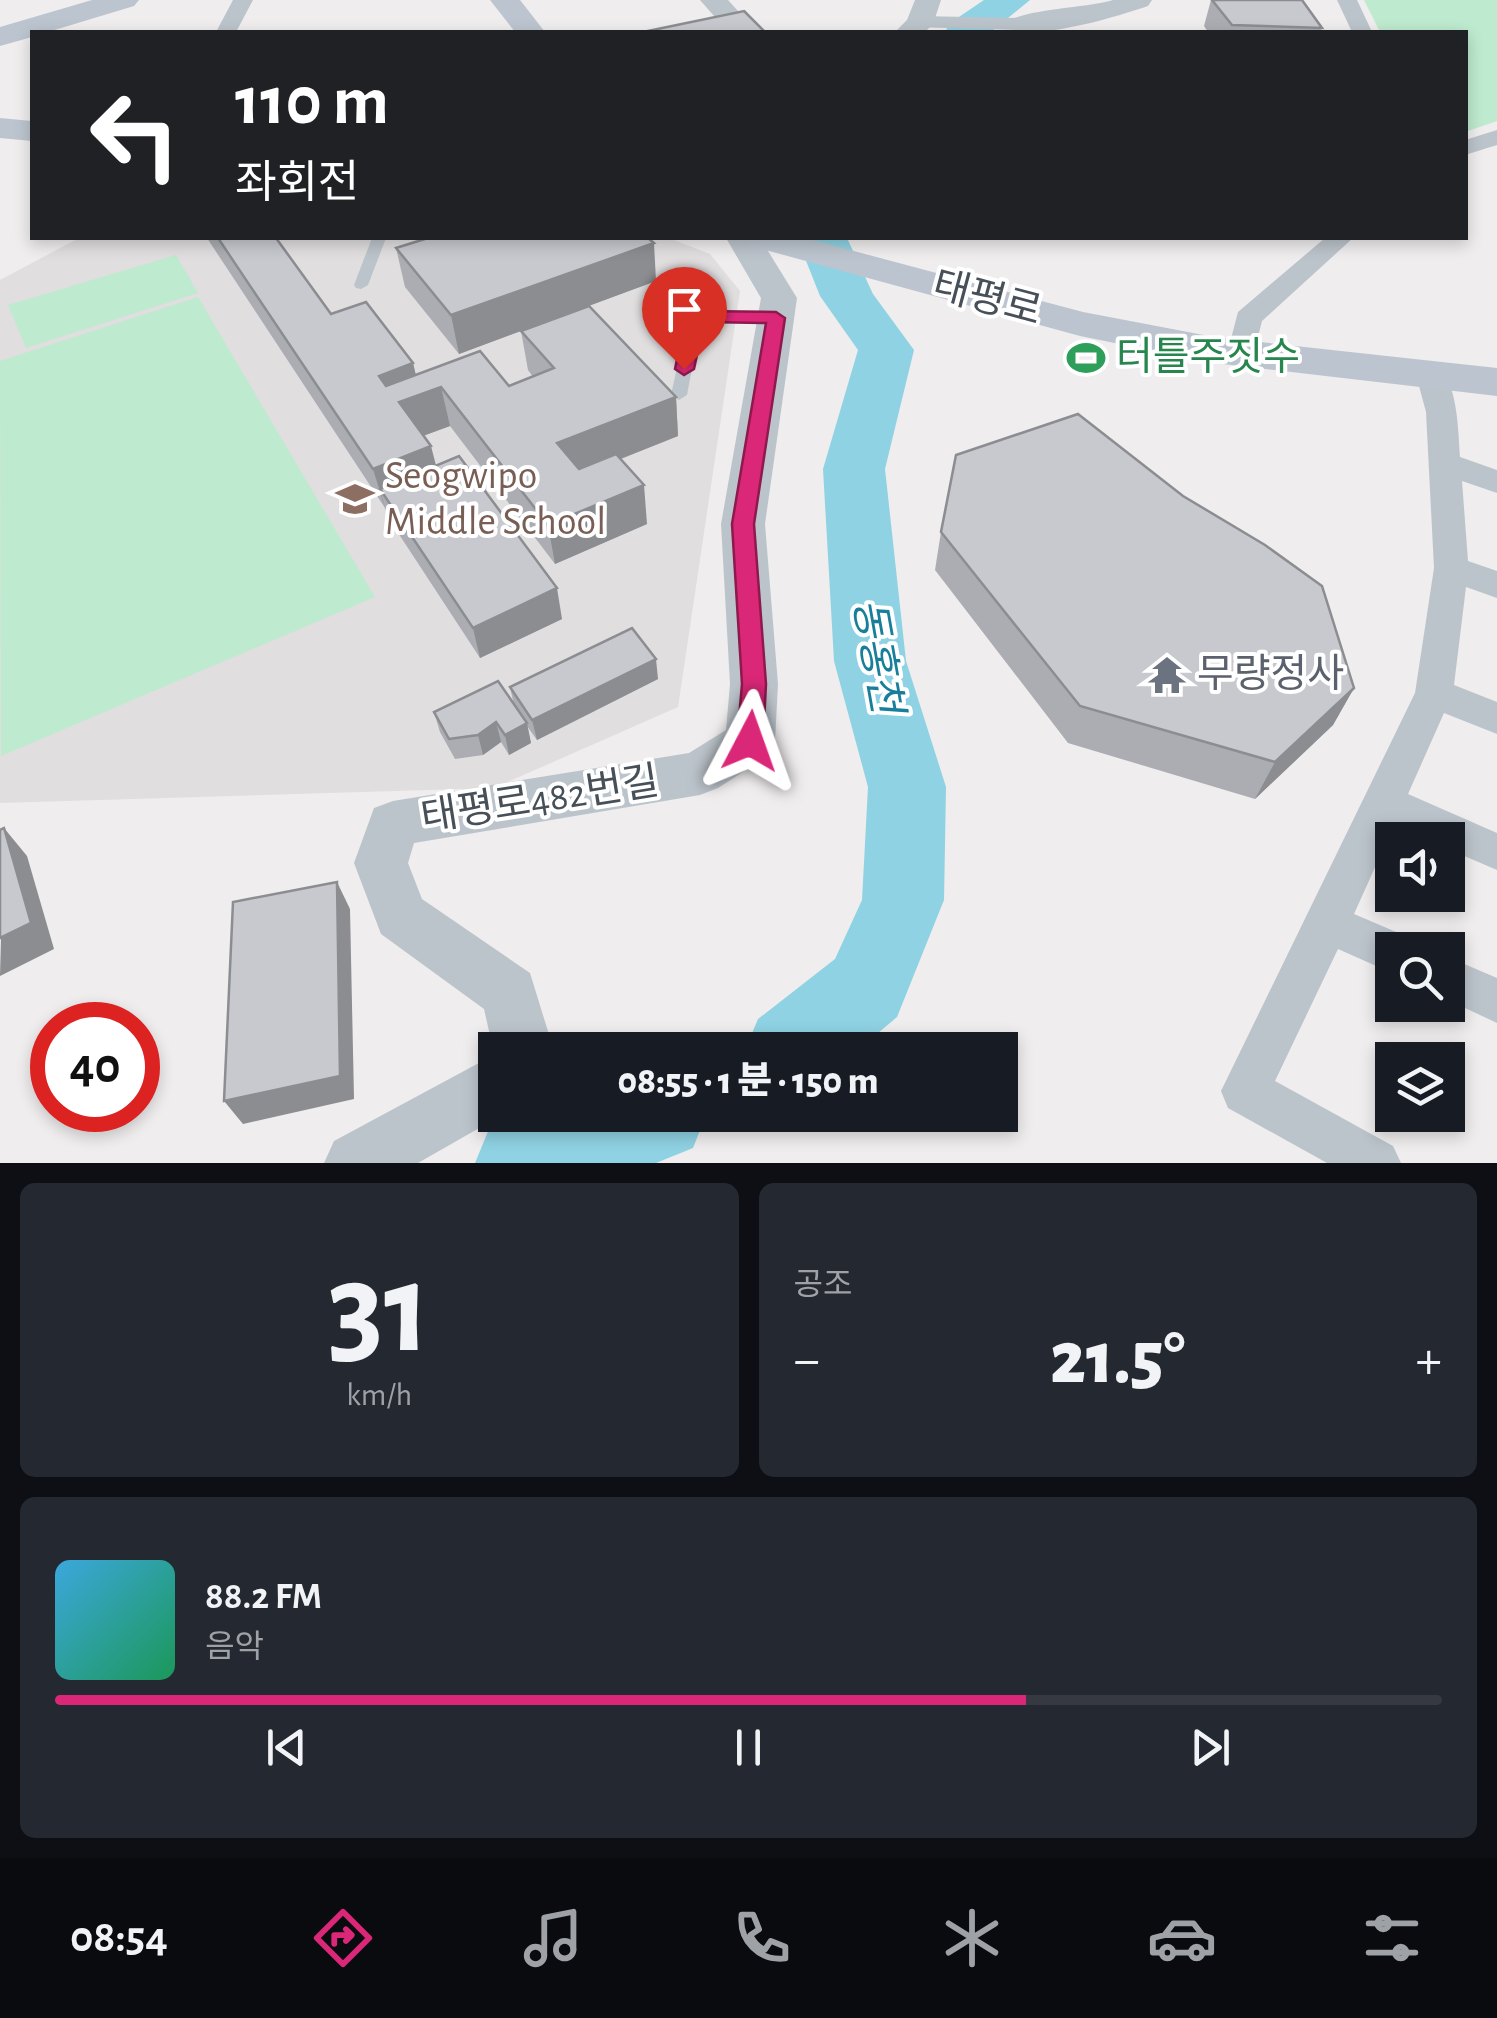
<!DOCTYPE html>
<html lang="ko">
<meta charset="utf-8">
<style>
body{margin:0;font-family:"Alegreya Sans","Noto Sans KR",sans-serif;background:#242831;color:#f1f3f6;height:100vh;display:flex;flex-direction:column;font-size:38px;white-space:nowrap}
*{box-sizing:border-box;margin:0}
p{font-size:32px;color:#9ea1a6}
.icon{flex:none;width:55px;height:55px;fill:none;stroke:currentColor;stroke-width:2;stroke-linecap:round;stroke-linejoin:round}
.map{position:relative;height:1163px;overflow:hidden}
.sheet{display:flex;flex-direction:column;gap:20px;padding:20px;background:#0d0f14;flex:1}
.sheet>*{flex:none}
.guide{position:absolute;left:30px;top:30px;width:1438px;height:210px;border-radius:0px;box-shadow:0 5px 15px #0003;background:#202124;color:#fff;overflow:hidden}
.buttons{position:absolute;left:1375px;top:822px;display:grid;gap:20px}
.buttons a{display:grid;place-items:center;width:90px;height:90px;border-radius:0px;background:#171b24;box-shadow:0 5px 15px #0003;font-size:50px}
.speed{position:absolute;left:30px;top:1002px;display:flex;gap:20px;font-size:50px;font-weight:700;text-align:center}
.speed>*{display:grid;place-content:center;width:130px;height:130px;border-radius:50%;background:#171b24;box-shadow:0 5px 15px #0003;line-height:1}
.speed .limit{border:15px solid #d22;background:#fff;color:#111}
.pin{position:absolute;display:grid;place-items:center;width:85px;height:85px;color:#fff;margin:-102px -42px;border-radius:50% 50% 50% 0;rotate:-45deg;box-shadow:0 0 10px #0007}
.pin .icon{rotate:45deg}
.me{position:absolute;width:110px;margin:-55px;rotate:4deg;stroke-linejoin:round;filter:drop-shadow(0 0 8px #0008)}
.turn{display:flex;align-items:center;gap:35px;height:210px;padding:0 40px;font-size:45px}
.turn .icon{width:130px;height:130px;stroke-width:2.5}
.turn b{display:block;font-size:70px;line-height:85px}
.big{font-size:75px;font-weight:800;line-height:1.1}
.sheet .card{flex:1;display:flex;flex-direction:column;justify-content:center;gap:15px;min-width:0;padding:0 35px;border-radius:15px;background:#242831}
.sheet .dial{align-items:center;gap:0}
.dial b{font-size:130px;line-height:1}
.song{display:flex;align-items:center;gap:30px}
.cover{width:120px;height:120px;border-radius:15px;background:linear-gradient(135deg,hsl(200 70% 55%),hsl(150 70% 35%))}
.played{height:10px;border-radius:5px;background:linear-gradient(90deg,#db2777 70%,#363941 70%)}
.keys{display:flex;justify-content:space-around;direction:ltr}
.heat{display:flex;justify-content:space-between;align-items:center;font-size:55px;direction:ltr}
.sheet .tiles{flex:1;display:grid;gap:20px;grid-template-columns:1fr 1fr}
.card:last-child{grid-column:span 2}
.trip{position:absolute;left:478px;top:1032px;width:540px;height:100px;border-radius:0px;background:#171b24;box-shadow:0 5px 15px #0003;font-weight:800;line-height:100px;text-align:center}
.tab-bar{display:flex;height:160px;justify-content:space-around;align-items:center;background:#090b0e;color:#9ea1a6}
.tab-bar .icon{width:70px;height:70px}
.tab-bar .on{color:#db2777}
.tab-bar b{font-size:45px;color:#f1f3f6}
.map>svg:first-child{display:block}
.education{fill:#e0dede}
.green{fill:#beeacf}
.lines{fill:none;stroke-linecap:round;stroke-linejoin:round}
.river{fill:#8fd2e3;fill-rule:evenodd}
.service{fill:#bcc4cb;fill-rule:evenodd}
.minor{fill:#bcc4cb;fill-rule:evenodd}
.tertiary{fill:#bcc4cb;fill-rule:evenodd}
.secondary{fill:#bcc5cf;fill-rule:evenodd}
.wall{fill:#abadb2}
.shaded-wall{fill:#8b8d91}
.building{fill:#c7c9cf;stroke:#8b8d91;stroke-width:2.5}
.route{fill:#db2777;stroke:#8e194d;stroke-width:2.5}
.labels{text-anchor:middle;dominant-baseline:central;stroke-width:8;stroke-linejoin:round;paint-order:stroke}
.street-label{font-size:40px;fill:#475058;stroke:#fff}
.leisure-label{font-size:40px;fill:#27864d;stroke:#fff;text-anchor:start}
.education-label{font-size:40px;fill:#785e54;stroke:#fff;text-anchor:start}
.worship-label{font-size:40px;fill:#5b616d;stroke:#fff;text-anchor:start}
.water-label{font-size:42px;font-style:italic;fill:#187e9a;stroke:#fff}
</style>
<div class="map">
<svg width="1497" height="1163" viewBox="0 0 1497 1163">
<rect width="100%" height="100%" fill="#efeded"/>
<polygon class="education" points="79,238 669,238 710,254 740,291 678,707 494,788 0,803 0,280"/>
<g class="green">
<polygon points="1364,0 1497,0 1497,121 1465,132 1465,32 1380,32"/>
<polygon points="176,255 198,293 26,348 8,305"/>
<polygon points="198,297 375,597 1,756 0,361"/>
</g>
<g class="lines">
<g class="river">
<polygon points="984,0 1030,0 991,32 945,32 950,23"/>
<polygon points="797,238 847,238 873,294 914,350 885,469 906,661 946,787 944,900 897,1017 858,1050 745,1050 758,1019 835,959 862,900 868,787 834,661 823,469 858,350 820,296"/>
<polygon points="524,1115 706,1115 693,1148 656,1163 475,1163 489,1129"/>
</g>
<g class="service">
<polygon points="372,238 386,238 368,285 361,289 356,288 354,285"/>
<polygon points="695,313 776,314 783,318 776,322 701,321 687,395 679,400 671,395 688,317"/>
</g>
<g class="minor">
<polygon points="233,0 253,0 236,32 216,32"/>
<polygon points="1337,0 1357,0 1372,32 1352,32"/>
<polygon points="919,16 1019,18 1030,24 1019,30 911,27 908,22"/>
<polygon points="1497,130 1497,145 1465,155 1465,140"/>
<polygon points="1325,238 1353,238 1262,321 1252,360 1232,360 1227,354 1238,312"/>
<path d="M 1431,365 L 1442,368 C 1458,394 1458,428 1460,457 L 1497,470 L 1497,493 L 1462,481 L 1468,561 L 1497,571 L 1497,598 L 1466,587 L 1454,685 L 1497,702 L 1497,734 L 1444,713 L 1408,794 L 1497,833 L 1497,870 L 1448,849 L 1448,840 L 1427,840 L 1394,825 L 1354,914 L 1408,937 L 1413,950 L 1392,950 L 1392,973 L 1338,949 L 1275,1081 L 1393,1146 L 1401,1163 L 1327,1163 L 1228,1108 L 1221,1091 L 1415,693 L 1434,568 L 1426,412 L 1416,375 L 1420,368 Z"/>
<polygon points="1448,957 1497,978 1497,1023 1448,1000"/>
</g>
<g class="tertiary">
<polygon points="700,0 728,0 757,32 728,32"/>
<polygon points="915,0 941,0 933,24 925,32 895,32 907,20"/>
<path d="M 1113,0 L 1152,0 L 1148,6 C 1122,15 1024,46 1005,24 C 1018,9 1089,8 1113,0 Z"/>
<polygon points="726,238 760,238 797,298 765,524 778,684 775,741 768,756 718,788 700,795 414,843 408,863 422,899 530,973 551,1041 547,1050 495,1050 495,1115 502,1115 418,1163 324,1163 334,1141 490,1057 487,1050 491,1040 484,1009 381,934 354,863 374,808 393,801 689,753 726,730 730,684 721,524 761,298"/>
</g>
<g class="secondary">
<polygon points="92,0 139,0 134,6 48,32 32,32 32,37 0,46 0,27"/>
<polygon points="490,0 520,0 545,32 515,32"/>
<polygon points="0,118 32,121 32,141 0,138"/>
<polygon points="745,238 805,238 1083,312 1214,337 1497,368 1497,396 1214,363 1080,336 751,246"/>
</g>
</g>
<g class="wall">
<polygon points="1211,0 1322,28 1320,32 1208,32 1204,26"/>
<polygon points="207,238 276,238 331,314 413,363 416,375 509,386 533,377 528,370 521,331 676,397 678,436 621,459 647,524 555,564 450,426 423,436 436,466 562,619 480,658 389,519 385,508"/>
<polygon points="396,248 656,281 459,354 405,287"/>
<polygon points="941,532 1354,688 1333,725 1255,799 1068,743 935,570"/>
<polygon points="658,679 537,740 527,726 531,743 509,755 501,742 483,755 455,759 440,732 434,712 514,705 510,687"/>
</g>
<g class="shaded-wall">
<polygon points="654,243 656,281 459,354 451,315"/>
<polygon points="413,363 420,394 441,387 450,426 409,441 379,376"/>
<polygon points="676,397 678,436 562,482 557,443"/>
<polygon points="431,446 441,485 380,489 385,508 373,469"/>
<polygon points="644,485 647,524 555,564 548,525"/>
<polygon points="557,588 562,619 480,658 473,628"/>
<polygon points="656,659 658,679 537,740 532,720"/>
<polygon points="1354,688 1333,725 1255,799 1275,762"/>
<polygon points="496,722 501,742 483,755 478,735"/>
<polygon points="527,723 531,743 509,755 505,735"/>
<polygon points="4,828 27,856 54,949 0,976"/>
<polygon points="337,882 350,909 354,1099 243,1124 224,1101"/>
</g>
<g class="building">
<polygon points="1212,0 1302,0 1322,28 1232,25"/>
<polygon points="744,11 765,32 643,32"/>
<polygon points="218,238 276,238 331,314 366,302 413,363 379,376 386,386 480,351 509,386 554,368 521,331 589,306 676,397 557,443 579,469 616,454 644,485 548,525 441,387 399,402 431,446 373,469"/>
<polygon points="428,238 648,238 654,243 451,315 396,248"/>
<polygon points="1078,414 1183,496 1265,545 1322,586 1354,688 1275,762 1080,706 941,532 956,455"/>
<polygon points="459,456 557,588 473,628 380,489"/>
<polygon points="632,628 656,659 532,720 510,687"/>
<polygon points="498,681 527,723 505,735 496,722 478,735 449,739 434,712"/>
<polygon points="4,828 31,923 0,938 0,830"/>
<polygon points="337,882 340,1076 224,1101 233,902"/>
</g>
<polygon class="route" points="696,311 776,312 785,318 754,524 766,684 763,741 759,748 750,751 741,748 737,741 742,684 732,524 766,323 704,322 694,369 684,375 675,369 686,317"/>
<defs>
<g id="stadium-bare" transform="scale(3)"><path d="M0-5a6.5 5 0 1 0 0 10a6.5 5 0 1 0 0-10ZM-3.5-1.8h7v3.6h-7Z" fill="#2e9e5b" stroke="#fff" stroke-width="2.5" paint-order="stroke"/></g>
<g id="school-bare" transform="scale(3)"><path d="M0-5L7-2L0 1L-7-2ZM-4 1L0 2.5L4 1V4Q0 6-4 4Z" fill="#8d6e63" stroke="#fff" stroke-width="2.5" paint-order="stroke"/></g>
<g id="temple-bare" transform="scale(3)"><path d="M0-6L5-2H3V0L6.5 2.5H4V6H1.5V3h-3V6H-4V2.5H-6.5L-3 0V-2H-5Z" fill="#6b7280" stroke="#fff" stroke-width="2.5" paint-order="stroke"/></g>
</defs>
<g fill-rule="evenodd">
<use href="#stadium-bare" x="1086" y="358"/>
<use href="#school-bare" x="355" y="499"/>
<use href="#temple-bare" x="1167" y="675"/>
</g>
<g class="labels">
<g class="street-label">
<text transform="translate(987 299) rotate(15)">태평로</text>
<text transform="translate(540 800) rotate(-9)">태평로482번길</text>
</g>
<g class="leisure-label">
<text x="1116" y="358">터틀주짓수</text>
</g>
<g class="education-label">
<text x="385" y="476">Seogwipo<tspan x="385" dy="46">Middle School</tspan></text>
</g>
<g class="worship-label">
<text x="1197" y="675">무량정사</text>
</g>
<g class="water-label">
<text transform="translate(877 656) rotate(80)">동홍천</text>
</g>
</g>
</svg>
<div class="buttons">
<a><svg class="icon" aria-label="sound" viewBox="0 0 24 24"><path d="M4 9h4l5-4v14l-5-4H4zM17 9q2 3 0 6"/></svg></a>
<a><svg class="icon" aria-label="search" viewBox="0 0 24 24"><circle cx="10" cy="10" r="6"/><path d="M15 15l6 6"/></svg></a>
<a><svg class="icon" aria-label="layers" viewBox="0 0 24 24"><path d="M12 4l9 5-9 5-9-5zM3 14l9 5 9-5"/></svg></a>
</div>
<div class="speed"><div class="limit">40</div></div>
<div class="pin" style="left:684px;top:369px;background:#d93025"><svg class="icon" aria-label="arrive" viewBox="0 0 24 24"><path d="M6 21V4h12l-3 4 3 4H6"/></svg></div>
<svg class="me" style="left:750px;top:741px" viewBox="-20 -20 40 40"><path d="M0-17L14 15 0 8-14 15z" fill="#db2777" stroke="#fff" stroke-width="4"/></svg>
<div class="trip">08:55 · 1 분 · 150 m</div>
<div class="guide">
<div class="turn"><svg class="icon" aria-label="left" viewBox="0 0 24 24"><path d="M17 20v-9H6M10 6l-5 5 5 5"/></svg><div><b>110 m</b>좌회전</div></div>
</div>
</div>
<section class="sheet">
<div class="tiles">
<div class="card dial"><b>31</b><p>km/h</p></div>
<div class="card"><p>공조</p>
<div class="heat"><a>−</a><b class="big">21.5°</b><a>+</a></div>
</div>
<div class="card">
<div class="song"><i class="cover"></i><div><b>88.2 FM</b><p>음악</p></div></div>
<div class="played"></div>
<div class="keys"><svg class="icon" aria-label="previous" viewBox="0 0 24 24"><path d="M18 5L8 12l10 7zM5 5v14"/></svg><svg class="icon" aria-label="pause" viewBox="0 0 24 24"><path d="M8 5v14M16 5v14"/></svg><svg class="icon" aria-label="next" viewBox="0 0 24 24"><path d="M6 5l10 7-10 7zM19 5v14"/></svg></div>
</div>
</div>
</section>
<nav class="tab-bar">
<b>08:54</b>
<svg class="icon on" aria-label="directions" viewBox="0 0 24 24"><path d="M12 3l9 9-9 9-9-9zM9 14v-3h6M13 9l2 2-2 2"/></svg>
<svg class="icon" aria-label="music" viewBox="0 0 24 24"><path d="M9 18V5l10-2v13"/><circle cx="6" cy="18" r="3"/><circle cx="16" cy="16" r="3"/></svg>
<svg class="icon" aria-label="phone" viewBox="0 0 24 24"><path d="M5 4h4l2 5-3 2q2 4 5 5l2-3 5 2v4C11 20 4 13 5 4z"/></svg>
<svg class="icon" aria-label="climate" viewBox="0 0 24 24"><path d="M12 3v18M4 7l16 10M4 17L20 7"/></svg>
<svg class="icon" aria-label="car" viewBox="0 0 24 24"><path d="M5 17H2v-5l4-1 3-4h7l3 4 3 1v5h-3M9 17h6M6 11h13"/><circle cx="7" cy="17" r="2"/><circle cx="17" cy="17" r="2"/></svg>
<svg class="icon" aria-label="filters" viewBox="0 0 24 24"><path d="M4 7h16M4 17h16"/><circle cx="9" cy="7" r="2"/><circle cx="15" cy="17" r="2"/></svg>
</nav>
